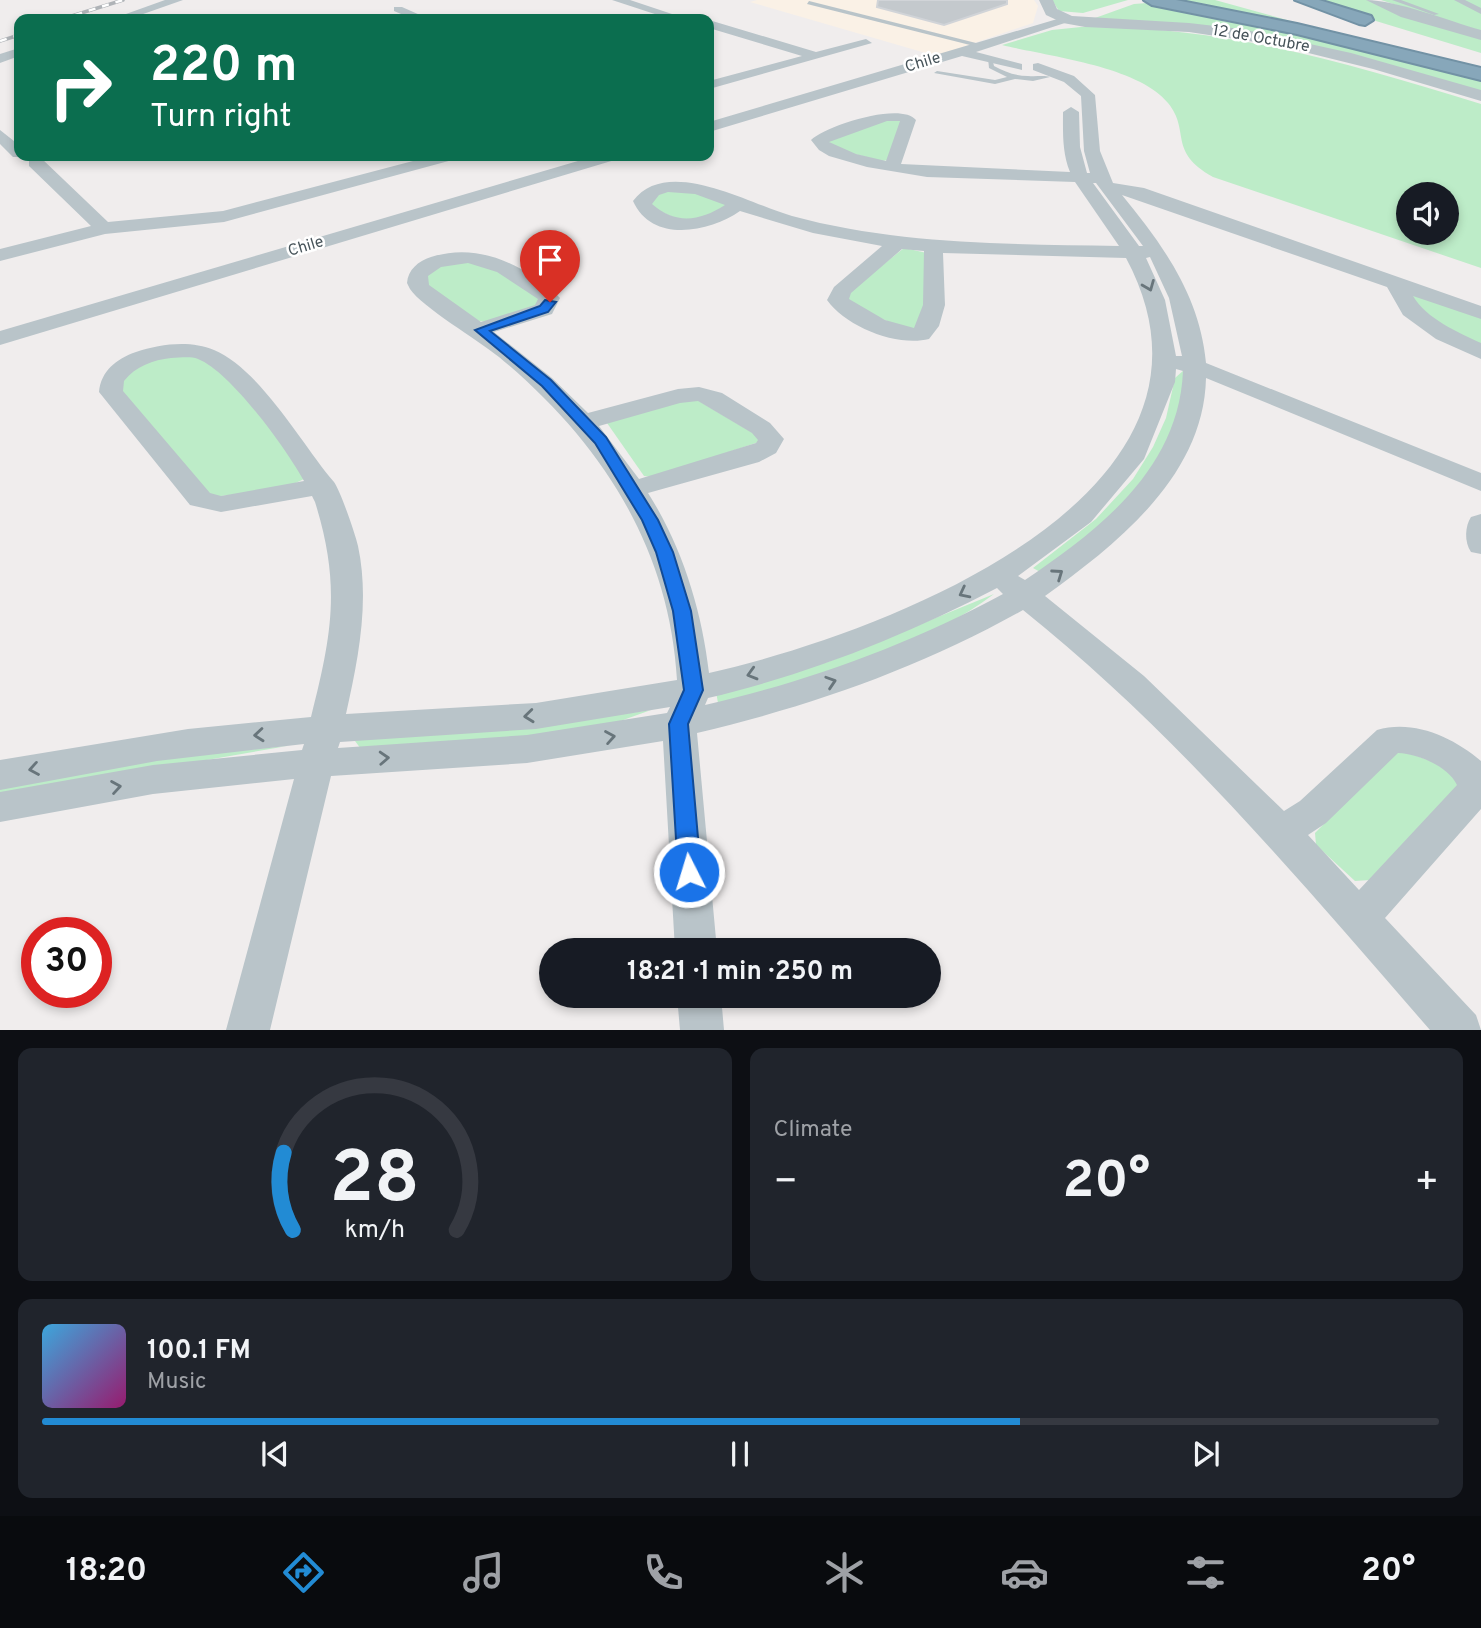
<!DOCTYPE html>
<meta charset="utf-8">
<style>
body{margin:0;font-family:Overpass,sans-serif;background:#20242c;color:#f1f3f6;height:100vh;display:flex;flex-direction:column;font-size:26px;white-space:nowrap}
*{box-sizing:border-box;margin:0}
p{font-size:23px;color:#9ea1a6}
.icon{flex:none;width:38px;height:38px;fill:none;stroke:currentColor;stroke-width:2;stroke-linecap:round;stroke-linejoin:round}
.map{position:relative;height:1030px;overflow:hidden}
.panel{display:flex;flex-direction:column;gap:18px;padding:18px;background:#0d0f14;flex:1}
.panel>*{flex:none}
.hud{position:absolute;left:14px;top:14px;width:700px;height:147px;border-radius:14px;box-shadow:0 4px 10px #0003;background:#0b6e4f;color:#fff;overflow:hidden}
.fabs{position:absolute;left:1396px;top:182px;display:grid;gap:14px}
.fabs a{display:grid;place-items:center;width:63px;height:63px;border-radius:50%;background:#171b24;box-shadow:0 4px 10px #0003;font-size:35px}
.speed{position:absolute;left:21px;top:917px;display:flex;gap:14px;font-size:35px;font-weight:700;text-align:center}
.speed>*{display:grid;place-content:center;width:91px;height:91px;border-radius:50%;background:#171b24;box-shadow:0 4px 10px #0003;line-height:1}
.speed .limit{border:10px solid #d22;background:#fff;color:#111}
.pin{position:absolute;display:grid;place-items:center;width:60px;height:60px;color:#fff;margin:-72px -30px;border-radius:50% 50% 50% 0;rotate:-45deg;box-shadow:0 0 7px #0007}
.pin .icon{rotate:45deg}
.me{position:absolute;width:77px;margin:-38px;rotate:355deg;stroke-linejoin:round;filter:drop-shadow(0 0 5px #0008)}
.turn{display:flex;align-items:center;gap:24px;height:147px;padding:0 21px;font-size:32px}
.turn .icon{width:91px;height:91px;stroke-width:2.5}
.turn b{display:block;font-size:49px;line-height:60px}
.big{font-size:52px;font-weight:700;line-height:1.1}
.panel .widget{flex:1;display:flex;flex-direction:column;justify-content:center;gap:10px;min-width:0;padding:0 24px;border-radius:14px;background:#20242c}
.panel .dial{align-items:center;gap:0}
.dial svg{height:182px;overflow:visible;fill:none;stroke:#363941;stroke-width:7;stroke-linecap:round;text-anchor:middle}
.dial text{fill:#f1f3f6;stroke:none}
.song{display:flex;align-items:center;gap:21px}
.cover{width:84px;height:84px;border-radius:10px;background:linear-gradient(135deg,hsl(200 70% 55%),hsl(320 70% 35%))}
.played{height:7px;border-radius:4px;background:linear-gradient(90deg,#228bd4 70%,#363941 70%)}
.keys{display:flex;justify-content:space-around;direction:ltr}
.heat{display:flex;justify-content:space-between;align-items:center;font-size:38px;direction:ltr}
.panel .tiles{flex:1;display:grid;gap:18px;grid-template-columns:1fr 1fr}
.widget:last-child{grid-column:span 2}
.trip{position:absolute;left:539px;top:938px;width:402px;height:70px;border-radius:35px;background:#171b24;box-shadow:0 4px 10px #0003;font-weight:700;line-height:70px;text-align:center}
.menu{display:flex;height:112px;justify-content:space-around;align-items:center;background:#090b0e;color:#9ea1a6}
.menu .icon{width:49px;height:49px}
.menu .active{color:#228bd4}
.menu b{font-size:32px;color:#f1f3f6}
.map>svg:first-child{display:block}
.commercial{fill:#faf1e6}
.green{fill:#bdecc8;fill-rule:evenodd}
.building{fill:#c4c9cd;stroke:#d1d4d8;stroke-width:2}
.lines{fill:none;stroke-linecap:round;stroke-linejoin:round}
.motorway-casing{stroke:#7292a5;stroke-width:4}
.service{fill:#b9c4c9;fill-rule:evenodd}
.pedestrian{fill:#b9c4c9;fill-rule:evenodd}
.minor{fill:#b9c4c9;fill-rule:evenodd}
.tertiary{fill:#b9c4c9;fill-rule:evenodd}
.motorway{fill:#87a7ba;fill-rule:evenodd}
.rail-casing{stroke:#afb3b7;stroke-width:3.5}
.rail{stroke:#fff;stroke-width:2.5;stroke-dasharray:7;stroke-linecap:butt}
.oneway{stroke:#68757b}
.route{fill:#1a73e8;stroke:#114b97;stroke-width:2}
.labels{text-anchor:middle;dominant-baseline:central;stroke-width:5;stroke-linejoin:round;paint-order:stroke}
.far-street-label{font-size:16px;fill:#465359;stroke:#fff}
</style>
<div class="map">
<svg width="1481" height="1030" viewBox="0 0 1481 1030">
<rect width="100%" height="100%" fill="#f0eded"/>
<polygon class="commercial" points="757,0 1034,0 1038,6 1033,23 936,56 750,2"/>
<g class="green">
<polygon points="1052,0 1128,0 1083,13 1059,11"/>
<polygon points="1161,0 1215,0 1384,47"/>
<polygon points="1307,0 1367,0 1393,11 1481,36 1481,53"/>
<polygon points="1381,0 1481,0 1481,33"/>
<polygon points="1147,3 1245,20 1481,77 1481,94 1298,44 1095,18 1134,4"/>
<path d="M 1081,27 C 1222,25 1347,63 1481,104 L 1481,268 L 1213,177 C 1167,151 1191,131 1168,103 C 1139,66 1046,56 1002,45 L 1052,30 ZM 1409,194 L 1447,194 L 1447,233 L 1409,233 Z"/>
<polygon points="889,118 903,120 888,160 882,161 835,149 826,139"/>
<path d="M 696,190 L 726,203 L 725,206 C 692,229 686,223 651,207 L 648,199 L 661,192 Z"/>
<polygon points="904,248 927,253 924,325 912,332 851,305 846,294"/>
<polygon points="478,260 539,296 542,304 487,322 479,321 427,287 425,272 435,266"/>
<polygon points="1411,294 1481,316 1481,348 1446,330 1408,296"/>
<polygon points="161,355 207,357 279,434 304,479 283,489 212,497 120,390 118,379"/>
<polygon points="1184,370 1187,377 1171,436 1130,501 1042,573 1033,568 1096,519 1133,479 1153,447 1166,418 1175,378"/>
<polygon points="692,397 765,440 654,477 644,476 607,423"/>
<path d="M 994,594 C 921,649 806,683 718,703 L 716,692 L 828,662 Z"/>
<polygon points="651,710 601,728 483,742 361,749 355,741 365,737 560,723"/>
<polygon points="287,746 0,796 0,786 181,756"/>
<polygon points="1398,749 1447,767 1460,785 1370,880 1355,881 1316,845 1315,833"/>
</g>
<polygon class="building" points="878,0 1007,0 1007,4 944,25 877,7"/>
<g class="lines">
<g class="motorway-casing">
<g id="motorway">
<polygon points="1144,0 1176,0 1297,24 1481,68 1481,80 1297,34 1152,5"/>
<polygon points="1295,0 1319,0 1371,16 1373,20 1365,25 1359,24"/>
</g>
</g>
<g class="service">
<polygon points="1392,0 1401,0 1439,14 1434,15"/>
<polygon points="809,1 984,45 985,46 982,48 807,4"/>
<path d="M 988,58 L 992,58 L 994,66 C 1005,72 1016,76 1028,76 C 1036,77 1044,75 1050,77 L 1033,81 L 1015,79 L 995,84 L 934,73 L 937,71 L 995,80 L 1007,77 L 989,68 Z"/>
</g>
<polygon class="pedestrian" points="1454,0 1465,0 1481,8 1481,14"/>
<g class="minor">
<polygon points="165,0 183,0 129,19 112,19"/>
<polygon points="612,0 630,0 684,18 670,19"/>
<polygon points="394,7 402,7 429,19 413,19 394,11"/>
<polygon points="1064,17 1074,20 976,52 1022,64 1022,70 962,56 709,132 709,122"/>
<polygon points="709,20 816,52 866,39 872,43 709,89 709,81 802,56 709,28"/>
<polygon points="19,48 19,56 0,63 0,54"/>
<path d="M 1038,63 L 1074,76 L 1095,95 L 1100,151 L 1113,183 L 1144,188 L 1481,306 L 1481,319 L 1413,296 C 1427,319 1457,332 1481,343 L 1481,359 L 1436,339 L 1403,315 L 1387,287 L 1122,195 C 1163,245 1200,296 1206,363 L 1481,473 L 1481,491 L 1206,378 C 1204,476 1117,544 1045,596 L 1144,676 L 1284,811 L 1300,801 L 1377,730 C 1413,719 1453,737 1481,761 L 1481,809 L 1385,918 L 1476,1015 L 1481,1030 L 1430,1030 C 1301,882 1177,733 1023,610 C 920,668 811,706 697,733 L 717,950 L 675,950 L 663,741 L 527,763 L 331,776 L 270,1030 L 226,1030 L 294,779 L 153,794 L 0,822 L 0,792 L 153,765 L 302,750 L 304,744 L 157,761 L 0,790 L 0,760 L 188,729 L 311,717 C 332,634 341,585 315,502 L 312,496 L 221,512 L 190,505 L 99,392 C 101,371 116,359 136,352 C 160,344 190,340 214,350 C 260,369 303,446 334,482 C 340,490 355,533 358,546 C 370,602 358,660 346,714 L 536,703 L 677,680 C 669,545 600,441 499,357 C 478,340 422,307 410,289 L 407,283 C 408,270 418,261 431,257 C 478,242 521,264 556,294 L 560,298 L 552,314 L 494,332 L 552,378 L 588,413 L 678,389 L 699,387 L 722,393 L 770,423 L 784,439 L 776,453 L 759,462 L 648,493 C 682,546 702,611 709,673 C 881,634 1254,496 1126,258 L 943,253 L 945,305 L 939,326 L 929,339 C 897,347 846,327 827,300 L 834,287 L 882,246 L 813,233 L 740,211 C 710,232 652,244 633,201 C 667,155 749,204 792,216 C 899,245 1009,244 1119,246 L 1075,182 L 927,177 L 867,167 L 829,156 L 819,150 L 811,140 C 825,126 901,101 916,120 L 901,164 L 1070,172 C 1062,153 1063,132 1063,112 L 1071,107 L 1079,112 L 1080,147 L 1087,173 L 1090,173 L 1084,151 L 1081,96 L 1064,82 L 1033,70 L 1033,64 ZM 887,121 L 900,121 L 886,161 L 856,154 L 829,142 ZM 1093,183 L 1096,183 L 1143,246 L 1139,246 ZM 668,192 L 695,194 L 725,205 C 700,221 676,225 652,204 L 659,195 ZM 902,249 L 924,251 L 923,305 L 914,328 L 885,320 L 849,299 L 851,293 ZM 1150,257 L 1169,298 L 1182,356 L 1176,356 L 1165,300 L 1146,258 ZM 468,263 L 497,272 L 538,299 L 535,305 L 481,322 L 429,285 L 428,276 L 441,267 ZM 171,358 C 180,358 190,356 198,359 C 231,372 287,450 304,481 L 221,496 L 210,493 L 123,391 L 124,381 C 136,366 153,360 171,358 ZM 1176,369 L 1183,371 C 1179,469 1099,530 1025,580 L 1018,576 L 1091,522 L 1144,459 L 1175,382 ZM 698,401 L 752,433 L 758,440 L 756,443 L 639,479 L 599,426 L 680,403 ZM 997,588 L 1003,594 C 908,645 810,681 705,705 L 708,698 C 809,674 905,636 997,588 ZM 670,707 L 667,713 L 527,735 L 338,748 L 340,742 L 536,729 ZM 1398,753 C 1418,754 1448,766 1457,785 L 1359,890 L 1308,835 L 1326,823 Z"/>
<polygon points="0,130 19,145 19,156 25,157 13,157 0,144"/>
<polygon points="432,156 458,156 456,159 224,222 105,234 0,261 0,249 91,226 29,166 29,158 41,158 108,222 223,211"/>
<polygon points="595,156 620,156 618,159 0,345 0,331"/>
<path d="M 1481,514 L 1481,554 L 1471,552 C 1464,542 1465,526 1471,517 Z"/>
<polygon points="677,996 721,996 724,1030 680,1030"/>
</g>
<g class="tertiary">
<polygon points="1039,0 1053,0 1057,9 1072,16 1189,23 1241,29 1351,53 1481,90 1481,101 1373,69 1276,45 1189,32 1085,27 1063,23 1046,15"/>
<path d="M 1366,0 C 1396,0 1449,21 1481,30 L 1481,40 L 1401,17 Z"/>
</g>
<use href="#motorway" class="motorway"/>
<g class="rail-casing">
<g id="rail">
<polyline points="62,19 123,0"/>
<polyline points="0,41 19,35"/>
</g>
</g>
<use href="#rail" class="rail"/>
</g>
<defs><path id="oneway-chevron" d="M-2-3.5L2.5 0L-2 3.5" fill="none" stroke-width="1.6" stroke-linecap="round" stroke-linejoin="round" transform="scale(1.75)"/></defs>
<g class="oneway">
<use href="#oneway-chevron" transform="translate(1149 286) rotate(68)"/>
<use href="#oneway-chevron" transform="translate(1058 574) rotate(-35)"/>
<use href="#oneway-chevron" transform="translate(964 593) rotate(153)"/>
<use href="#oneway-chevron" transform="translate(752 674) rotate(164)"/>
<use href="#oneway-chevron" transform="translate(831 682) rotate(-18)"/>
<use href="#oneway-chevron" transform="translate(529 716) rotate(174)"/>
<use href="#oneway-chevron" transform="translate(259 735) rotate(175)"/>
<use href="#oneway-chevron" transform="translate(610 737) rotate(-10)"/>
<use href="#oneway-chevron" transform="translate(384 758) rotate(-3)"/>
<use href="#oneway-chevron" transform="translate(34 769) rotate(170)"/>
<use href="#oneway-chevron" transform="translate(116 787) rotate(-9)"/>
</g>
<polygon class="route" points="545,300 556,302 548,312 490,331 551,380 606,437 658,520 673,552 691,611 703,690 688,724 701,872 697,878 689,881 681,878 678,872 669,724 684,690 673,611 656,552 642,520 595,443 542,386 475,330 540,306"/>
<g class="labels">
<g class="far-street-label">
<text transform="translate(1261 39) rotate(10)">12 de Octubre</text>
<text transform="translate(923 63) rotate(-17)">Chile</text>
<text transform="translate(306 247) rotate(-17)">Chile</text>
</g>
</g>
</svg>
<div class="fabs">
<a><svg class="icon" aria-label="sound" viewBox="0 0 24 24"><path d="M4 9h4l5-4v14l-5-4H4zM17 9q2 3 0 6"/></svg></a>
</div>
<div class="speed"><div class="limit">30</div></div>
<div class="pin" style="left:550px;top:302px;background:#d93025"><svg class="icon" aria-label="arrive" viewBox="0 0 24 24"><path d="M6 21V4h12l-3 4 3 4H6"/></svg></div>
<svg class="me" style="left:689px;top:872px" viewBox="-20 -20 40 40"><circle r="17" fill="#1a73e8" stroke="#fff" stroke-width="3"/><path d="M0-11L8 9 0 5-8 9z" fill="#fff"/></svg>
<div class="trip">18:21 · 1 min · 250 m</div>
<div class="hud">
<div class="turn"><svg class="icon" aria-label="right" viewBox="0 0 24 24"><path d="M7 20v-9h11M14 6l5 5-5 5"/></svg><div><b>220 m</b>Turn right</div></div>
</div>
</div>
<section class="panel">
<div class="tiles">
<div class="widget dial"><svg viewBox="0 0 100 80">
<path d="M14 69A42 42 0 1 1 86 69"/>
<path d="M14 69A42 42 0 0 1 10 35" stroke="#228bd4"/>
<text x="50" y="56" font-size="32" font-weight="700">28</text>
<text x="50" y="72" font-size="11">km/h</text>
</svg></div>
<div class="widget"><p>Climate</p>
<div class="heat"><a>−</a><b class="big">20°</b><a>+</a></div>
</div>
<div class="widget">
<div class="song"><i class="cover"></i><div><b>100.1 FM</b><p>Music</p></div></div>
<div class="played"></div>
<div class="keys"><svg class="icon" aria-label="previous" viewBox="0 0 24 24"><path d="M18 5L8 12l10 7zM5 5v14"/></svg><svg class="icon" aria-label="pause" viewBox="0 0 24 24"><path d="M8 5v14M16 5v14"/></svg><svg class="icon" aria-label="next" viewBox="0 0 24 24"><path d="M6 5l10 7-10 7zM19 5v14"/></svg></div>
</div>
</div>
</section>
<nav class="menu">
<b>18:20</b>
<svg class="icon active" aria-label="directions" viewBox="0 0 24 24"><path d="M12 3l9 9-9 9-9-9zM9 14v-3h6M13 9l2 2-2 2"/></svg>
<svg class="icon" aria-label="music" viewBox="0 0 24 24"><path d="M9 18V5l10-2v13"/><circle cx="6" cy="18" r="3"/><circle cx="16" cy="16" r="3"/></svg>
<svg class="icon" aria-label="phone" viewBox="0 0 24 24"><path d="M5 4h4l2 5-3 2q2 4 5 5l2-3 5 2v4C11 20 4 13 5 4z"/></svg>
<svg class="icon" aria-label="climate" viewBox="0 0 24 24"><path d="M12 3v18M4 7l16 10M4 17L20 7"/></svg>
<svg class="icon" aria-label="car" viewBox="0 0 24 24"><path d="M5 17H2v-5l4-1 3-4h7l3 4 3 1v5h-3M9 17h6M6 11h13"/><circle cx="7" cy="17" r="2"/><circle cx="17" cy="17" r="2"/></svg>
<svg class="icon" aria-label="filters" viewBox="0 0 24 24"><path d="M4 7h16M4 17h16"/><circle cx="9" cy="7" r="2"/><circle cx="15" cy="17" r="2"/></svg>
<b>20°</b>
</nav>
